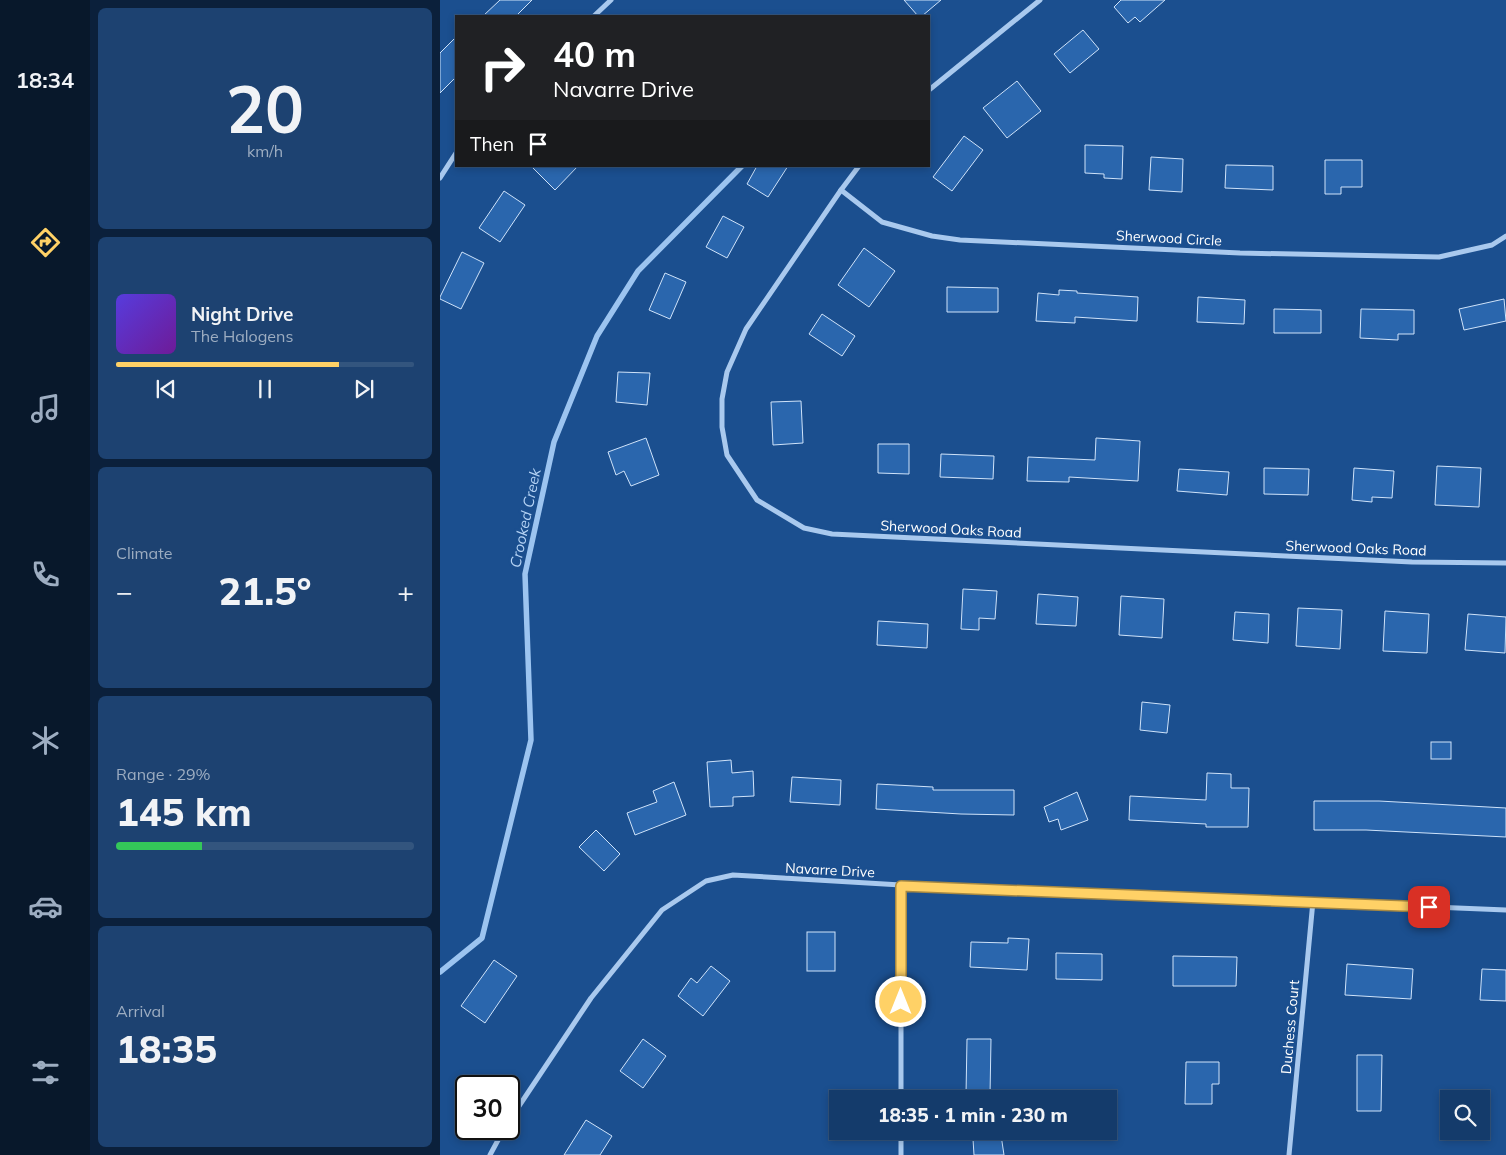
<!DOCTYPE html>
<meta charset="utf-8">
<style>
body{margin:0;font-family:Mulish,sans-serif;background:#1d4271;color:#f1f3f6;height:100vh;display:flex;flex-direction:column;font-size:19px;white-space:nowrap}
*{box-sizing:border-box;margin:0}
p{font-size:16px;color:#9dadc1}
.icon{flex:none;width:28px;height:28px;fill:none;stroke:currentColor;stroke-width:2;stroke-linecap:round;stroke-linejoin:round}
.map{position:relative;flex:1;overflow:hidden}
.drawer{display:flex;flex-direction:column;gap:8px;padding:8px;background:#0b203b;width:350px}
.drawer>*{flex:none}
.top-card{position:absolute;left:15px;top:15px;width:475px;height:152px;border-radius:0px;box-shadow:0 2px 8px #0003,0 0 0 1px #33557e;background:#202124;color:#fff;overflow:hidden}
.tools{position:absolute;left:1000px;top:1090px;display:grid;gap:10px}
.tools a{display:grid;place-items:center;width:50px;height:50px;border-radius:0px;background:#143b6b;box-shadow:0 2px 8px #0003,0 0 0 1px #33557e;font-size:25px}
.speed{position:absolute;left:15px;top:1075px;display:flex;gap:10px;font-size:25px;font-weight:700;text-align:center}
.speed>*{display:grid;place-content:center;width:65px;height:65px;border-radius:50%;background:#143b6b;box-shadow:0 2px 8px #0003,0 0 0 1px #33557e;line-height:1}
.speed .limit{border:2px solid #111;border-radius:8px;background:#fff;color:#111}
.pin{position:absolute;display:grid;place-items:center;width:42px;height:42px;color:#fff;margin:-21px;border-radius:10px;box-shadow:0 2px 8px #0006}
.me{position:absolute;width:55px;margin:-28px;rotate:0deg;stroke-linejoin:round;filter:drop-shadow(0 0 4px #0008)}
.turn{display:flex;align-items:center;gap:18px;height:105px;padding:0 15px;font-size:22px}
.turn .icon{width:65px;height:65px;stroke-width:2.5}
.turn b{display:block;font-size:35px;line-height:42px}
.then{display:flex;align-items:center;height:48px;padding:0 15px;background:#0003;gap:10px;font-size:19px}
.big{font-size:38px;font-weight:800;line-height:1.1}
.drawer .widget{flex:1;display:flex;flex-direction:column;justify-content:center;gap:8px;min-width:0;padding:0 18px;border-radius:8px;background:#1d4271}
.drawer .dial{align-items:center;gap:0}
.dial b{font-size:65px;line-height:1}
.song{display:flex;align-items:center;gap:15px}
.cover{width:60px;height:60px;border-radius:8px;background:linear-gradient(135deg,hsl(250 70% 55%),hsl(280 70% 35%))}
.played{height:5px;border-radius:2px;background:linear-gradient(90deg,#ffd166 75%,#33557e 75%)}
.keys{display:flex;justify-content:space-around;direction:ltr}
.heat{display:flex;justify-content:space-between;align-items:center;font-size:28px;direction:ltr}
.charge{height:8px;border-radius:4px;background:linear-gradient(90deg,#34c759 29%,#33557e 0)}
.trip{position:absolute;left:389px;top:1090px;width:288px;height:50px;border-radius:0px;background:#143b6b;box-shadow:0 2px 8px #0003,0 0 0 1px #33557e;font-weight:800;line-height:50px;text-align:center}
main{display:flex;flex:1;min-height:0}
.menu{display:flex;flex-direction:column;width:90px;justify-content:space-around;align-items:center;background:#08182b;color:#9dadc1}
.menu .icon{width:35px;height:35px}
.menu .current{color:#ffd166}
.menu b{font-size:22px;color:#f1f3f6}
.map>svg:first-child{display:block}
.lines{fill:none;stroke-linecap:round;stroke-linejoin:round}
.stream{stroke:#9cc4f0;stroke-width:5.5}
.building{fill:#2a66ad;stroke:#cfe3fa}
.street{stroke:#a9c9ee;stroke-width:5}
.route-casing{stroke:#a68842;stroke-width:12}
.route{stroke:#ffd166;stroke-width:9}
.labels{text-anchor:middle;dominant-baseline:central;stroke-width:5;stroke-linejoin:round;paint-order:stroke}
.street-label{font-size:14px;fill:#fff;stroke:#1b4f8f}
.water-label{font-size:15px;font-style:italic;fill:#b5d3f5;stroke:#1b4f8f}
</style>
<main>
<nav class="menu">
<b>18:34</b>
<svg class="icon current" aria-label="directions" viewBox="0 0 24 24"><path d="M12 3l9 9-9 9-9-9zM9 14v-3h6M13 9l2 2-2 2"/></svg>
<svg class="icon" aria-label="music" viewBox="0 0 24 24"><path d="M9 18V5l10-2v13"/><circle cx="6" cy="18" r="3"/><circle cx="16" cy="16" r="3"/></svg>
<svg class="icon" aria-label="phone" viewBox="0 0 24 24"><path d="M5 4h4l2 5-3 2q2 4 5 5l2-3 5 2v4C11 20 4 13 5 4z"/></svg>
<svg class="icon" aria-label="climate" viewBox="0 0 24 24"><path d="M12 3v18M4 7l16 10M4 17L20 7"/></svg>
<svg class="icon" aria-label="car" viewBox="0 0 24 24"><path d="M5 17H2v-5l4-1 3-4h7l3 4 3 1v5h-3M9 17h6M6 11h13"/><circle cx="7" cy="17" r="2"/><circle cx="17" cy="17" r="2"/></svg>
<svg class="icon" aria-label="filters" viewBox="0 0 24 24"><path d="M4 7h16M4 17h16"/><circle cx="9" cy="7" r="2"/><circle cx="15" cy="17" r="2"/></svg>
</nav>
<section class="drawer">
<div class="widget dial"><b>20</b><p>km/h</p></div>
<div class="widget">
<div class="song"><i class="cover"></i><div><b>Night Drive</b><p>The Halogens</p></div></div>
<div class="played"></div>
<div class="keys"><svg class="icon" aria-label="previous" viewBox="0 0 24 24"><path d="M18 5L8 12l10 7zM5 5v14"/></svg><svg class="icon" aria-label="pause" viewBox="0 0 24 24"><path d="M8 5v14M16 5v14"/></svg><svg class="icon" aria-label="next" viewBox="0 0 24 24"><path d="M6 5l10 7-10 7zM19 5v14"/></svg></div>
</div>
<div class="widget"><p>Climate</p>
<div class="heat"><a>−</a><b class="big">21.5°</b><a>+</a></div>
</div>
<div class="widget"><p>Range · 29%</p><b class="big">145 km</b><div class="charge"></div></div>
<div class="widget"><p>Arrival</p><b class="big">18:35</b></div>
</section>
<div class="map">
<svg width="1066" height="1155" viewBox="0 0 1066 1155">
<rect width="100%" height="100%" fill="#1b4f8f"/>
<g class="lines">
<polyline class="stream" points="0,972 42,938 91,740 85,574 114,442 157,336 198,271 302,166"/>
</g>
<g class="building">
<polygon points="60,0 92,0 76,16 43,16"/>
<polygon points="464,0 501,0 482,16 478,16"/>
<polygon points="681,0 725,0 700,22 695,17 688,23 674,7"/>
<polygon points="643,30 659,49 630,73 614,54"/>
<polygon points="16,37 16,77 0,93 0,53"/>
<polygon points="577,81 601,111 567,138 543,108"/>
<polygon points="524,136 543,150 512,191 493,177"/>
<polygon points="645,145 683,146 682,179 664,178 664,174 645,173"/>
<polygon points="711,157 743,159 742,192 709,190"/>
<polygon points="885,160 922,160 922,187 901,187 901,194 885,194"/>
<polygon points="786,165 833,166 833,190 785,188"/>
<polygon points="91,166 138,166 115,190"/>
<polygon points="317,166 348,166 328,197 307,184"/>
<polygon points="64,191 85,205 60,242 39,228"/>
<polygon points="283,216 304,227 287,258 266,247"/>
<polygon points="424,248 455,271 429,307 398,285"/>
<polygon points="22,252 44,263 21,309 0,299 0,297"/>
<polygon points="225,273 246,282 230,319 209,310"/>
<polygon points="507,287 558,288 558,312 507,312"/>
<polygon points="619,290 637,291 637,293 698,297 697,321 635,317 635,323 596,321 598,293 619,295"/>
<polygon points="758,297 805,300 804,324 757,322"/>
<polygon points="1064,299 1066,321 1024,330 1019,309"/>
<polygon points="834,309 881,310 881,333 834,333"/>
<polygon points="921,309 974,310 974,334 958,334 958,340 920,338"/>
<polygon points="382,314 415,336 402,356 369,334"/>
<polygon points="178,372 210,373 207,405 176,402"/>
<polygon points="361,401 363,443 333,445 331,402"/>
<polygon points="206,438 219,475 191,486 184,471 176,475 168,452"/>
<polygon points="656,438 700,441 698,481 629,477 629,482 587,481 588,457 655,460"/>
<polygon points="438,444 469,444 469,474 438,473"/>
<polygon points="501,454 554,456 553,479 500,477"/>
<polygon points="997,466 1041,468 1039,507 995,505"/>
<polygon points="824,468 869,469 868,495 824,494"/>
<polygon points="914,468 954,471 952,498 932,497 932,502 912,500"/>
<polygon points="739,469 789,472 787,495 737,491"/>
<polygon points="523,589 557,591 555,619 539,618 539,630 521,629"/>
<polygon points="598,594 638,597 636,626 596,624"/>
<polygon points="681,596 724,599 722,638 679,635"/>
<polygon points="858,608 902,610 900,649 856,646"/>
<polygon points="945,611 989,614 987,653 943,651"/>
<polygon points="795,612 829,614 828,643 793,640"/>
<polygon points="1028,614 1066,617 1065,653 1025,650"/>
<polygon points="438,621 488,624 487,648 437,645"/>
<polygon points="702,702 730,705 727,733 700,730"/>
<rect x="991" y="742" width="20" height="17"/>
<polygon points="291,760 292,773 313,771 314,796 293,797 293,806 270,807 267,762"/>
<polygon points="767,773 791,774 791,788 809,788 808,827 766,827 766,824 689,820 690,796 766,800"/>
<polygon points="352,777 401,780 400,805 350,802"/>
<polygon points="234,782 246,815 195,835 187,813 217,802 213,791"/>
<polygon points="437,784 493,787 493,790 574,790 574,815 521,814 436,809"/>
<polygon points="637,792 648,820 621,830 618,819 609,822 604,807"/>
<polygon points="874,801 939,801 1066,808 1066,837 926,830 874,830"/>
<polygon points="156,830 180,854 164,871 139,847"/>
<rect x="367" y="932" width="28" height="39"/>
<polygon points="568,938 589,939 587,970 530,967 531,942 568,943"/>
<polygon points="616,953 662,954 662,980 616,979"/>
<polygon points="733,956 797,957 796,986 733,986"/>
<polygon points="54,960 77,976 45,1023 21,1006"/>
<polygon points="907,964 973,969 971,999 905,995"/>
<polygon points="271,966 290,981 263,1016 238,996 251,978 257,983"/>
<polygon points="1042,969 1066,970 1066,1001 1040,1000"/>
<polygon points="203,1039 226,1056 203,1088 180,1071"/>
<polygon points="527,1039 551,1039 550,1095 526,1095"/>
<polygon points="917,1055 942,1055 941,1111 917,1111"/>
<polygon points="746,1062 779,1062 779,1084 772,1084 772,1104 745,1104"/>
<polygon points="146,1120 172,1136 160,1155 124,1155"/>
<polygon points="561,1135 564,1155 534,1155 533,1139"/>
</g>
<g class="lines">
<g class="street">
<polyline points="154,16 171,0"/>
<polyline points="489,90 600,0"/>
<polyline points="419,166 401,190 306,329 287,372 282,399 282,427 287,455 317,500 364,528 392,534 972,562 1066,563"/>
<polyline points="0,178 16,153"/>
<polyline points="401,190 442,222 492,236 520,240 800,253 999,257 1052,245 1066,236"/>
<polyline points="461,1099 461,885"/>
<polyline points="69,1121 151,998 222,910 266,881 293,875 461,885 1066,910"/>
<polyline points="50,1155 64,1129"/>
<polyline points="461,1155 461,1131"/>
<polyline points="849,1155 873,901"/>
</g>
</g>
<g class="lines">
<g class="route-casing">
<polyline id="route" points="461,1002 461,886 989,907"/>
</g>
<use href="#route" class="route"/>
</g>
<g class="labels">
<g class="street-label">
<text transform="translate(729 238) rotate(3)">Sherwood Circle</text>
<text transform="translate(511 529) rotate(3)">Sherwood Oaks Road</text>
<text transform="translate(916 548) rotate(2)">Sherwood Oaks Road</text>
<text transform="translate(390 870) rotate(3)">Navarre Drive</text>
<text transform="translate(850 1027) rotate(-85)">Duchess Court</text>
</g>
<g class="water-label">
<text transform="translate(85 518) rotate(-78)">Crooked Creek</text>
</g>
</g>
</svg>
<div class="tools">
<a><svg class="icon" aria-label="search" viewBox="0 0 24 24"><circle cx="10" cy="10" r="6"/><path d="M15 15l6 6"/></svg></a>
</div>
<div class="speed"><div class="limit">30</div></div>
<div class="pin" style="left:989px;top:907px;background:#d93025"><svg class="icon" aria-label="arrive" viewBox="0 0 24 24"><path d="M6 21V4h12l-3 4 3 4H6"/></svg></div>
<svg class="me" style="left:461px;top:1002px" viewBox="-20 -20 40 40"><circle r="17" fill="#ffd166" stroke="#fff" stroke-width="3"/><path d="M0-11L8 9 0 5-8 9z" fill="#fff"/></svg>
<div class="trip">18:35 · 1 min · 230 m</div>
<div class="top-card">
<div class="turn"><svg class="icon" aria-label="right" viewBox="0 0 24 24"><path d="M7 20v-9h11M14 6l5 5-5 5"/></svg><div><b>40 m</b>Navarre Drive</div></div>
<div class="then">Then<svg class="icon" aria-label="arrive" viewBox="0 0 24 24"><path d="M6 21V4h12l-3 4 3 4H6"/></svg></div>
</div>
</div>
</main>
